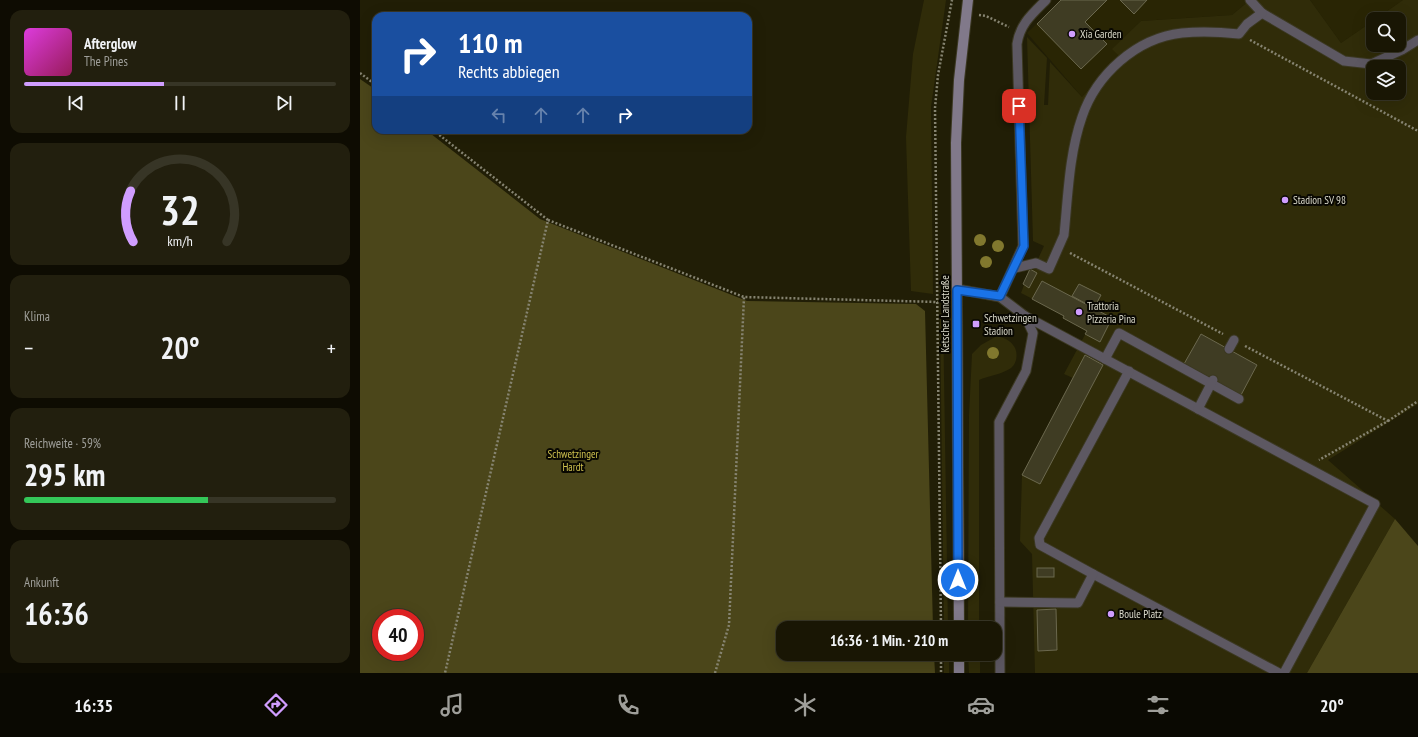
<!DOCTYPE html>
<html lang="de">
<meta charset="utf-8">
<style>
body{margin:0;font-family:"PT Sans Narrow",sans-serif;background:#221f0e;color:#f1f3f6;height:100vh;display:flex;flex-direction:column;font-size:15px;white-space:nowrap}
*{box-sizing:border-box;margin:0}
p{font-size:13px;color:#9f9f9a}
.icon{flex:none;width:22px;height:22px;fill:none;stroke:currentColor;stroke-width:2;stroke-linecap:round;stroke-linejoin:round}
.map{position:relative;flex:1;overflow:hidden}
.panel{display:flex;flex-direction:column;gap:10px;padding:10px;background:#0e0c02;width:360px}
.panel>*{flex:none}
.top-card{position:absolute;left:12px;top:12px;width:380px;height:122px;border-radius:12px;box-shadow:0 4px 16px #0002,0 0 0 1px #373526;background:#1a4fa0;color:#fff;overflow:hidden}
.fabs{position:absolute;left:1006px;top:12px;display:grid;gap:8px}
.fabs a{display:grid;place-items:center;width:40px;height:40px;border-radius:8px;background:#191604;box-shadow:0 4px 16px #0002,0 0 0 1px #373526;font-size:20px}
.speed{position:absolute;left:12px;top:609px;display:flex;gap:8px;font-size:20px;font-weight:700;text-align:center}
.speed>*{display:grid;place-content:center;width:52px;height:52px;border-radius:50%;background:#191604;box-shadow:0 4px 16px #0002,0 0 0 1px #373526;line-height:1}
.speed .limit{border:6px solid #d22;background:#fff;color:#111}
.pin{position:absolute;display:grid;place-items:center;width:34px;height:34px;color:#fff;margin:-17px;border-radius:8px;box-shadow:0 2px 6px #0006}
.me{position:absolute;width:44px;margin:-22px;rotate:0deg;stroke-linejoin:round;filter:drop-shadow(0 0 3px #0008)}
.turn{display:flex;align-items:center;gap:14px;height:84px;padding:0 20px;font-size:18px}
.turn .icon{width:52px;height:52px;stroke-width:2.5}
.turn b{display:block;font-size:28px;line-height:34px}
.lanes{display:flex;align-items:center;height:38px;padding:0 20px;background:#0003;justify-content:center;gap:20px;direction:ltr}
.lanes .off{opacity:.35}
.big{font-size:30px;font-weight:800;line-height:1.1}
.panel .widget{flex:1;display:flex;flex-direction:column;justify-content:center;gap:6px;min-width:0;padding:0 14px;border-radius:12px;background:#221f0e}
.panel .dial{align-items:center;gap:0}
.dial svg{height:104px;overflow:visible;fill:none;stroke:#373526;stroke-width:7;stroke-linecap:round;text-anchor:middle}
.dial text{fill:#f1f3f6;stroke:none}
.song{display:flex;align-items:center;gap:12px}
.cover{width:48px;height:48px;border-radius:6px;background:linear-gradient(135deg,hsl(300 70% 55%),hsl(330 70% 35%))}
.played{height:4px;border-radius:2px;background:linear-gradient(90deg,#d09dff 45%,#373526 45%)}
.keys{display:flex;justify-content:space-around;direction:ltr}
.heat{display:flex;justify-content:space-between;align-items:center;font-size:22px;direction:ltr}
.charge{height:6px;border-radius:3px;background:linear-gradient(90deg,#34c759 59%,#373526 0)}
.trip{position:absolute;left:416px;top:621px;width:226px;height:40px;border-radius:12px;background:#191604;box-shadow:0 4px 16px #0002,0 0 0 1px #373526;font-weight:800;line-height:40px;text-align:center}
.tabs{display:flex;height:64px;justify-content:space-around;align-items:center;background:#0a0902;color:#9f9f9a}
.tabs .icon{width:28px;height:28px}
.tabs .on{color:#d09dff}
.tabs b{font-size:18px;color:#f1f3f6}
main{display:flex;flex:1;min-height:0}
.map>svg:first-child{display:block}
.built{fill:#292504}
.green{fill:#302c09;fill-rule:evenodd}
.forest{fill:#4b461a;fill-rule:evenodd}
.building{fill:#3f3c23;stroke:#6b684e}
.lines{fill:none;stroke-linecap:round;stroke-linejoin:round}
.lane-casing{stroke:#3b3822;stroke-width:11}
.secondary-casing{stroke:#3b3822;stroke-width:12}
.path{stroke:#868471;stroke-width:2.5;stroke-dasharray:2 2;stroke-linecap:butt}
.lane{stroke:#5d5862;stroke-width:9}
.secondary{stroke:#81798a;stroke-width:10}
.tree{fill:#81782e}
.route-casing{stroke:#114b97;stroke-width:10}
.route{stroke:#1a73e8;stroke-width:7}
.poi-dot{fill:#d09dff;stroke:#090802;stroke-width:1.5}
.labels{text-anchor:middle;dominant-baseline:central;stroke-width:4;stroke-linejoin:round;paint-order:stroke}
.poi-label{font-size:11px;fill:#dcdbcc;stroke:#090802;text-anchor:start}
.street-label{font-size:11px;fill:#dcdbcc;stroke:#090802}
.park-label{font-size:11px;fill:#d0c24f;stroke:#090802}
</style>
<main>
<section class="panel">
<div class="widget">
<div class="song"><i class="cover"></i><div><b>Afterglow</b><p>The Pines</p></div></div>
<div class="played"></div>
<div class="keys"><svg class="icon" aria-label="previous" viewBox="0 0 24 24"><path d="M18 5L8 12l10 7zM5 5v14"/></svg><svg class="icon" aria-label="pause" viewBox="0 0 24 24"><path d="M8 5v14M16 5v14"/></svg><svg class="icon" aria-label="next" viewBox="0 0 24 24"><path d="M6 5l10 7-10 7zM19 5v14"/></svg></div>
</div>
<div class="widget dial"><svg viewBox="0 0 100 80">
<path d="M14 69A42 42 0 1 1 86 69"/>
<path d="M14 69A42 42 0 0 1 12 30" stroke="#d09dff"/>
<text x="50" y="56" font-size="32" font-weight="700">32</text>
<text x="50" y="72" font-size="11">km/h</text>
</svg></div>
<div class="widget"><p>Klima</p>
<div class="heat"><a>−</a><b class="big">20°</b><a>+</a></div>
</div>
<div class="widget"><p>Reichweite · 59%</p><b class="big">295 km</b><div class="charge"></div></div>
<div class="widget"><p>Ankunft</p><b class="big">16:36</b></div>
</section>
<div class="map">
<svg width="1058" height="673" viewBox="0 0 1058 673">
<rect width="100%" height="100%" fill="#211e06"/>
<g class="built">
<polygon points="701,0 890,0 872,15 781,21 753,49 759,56 722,97 667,33"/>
<polygon points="950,0 1043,0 1016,19 1013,19 1013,21 981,43"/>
</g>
<g class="green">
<polygon points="564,0 586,0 571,107 573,294 551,291 546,137 553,54"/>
<path d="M 890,0 L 950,0 L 981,43 L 1013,21 L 1013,45 L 1039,45 L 1039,19 L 1016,19 L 1043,0 L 1058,0 L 1058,404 L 968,460 L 1035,519 L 947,673 L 675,673 L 672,554 L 660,541 L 662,475 L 713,378 L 704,374 L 727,331 L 703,318 L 704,315 L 661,293 L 670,269 L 673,270 L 684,246 L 673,241 L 667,37 L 687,58 L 684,105 L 688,105 L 690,62 L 722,97 L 759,56 L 752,49 L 781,21 L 872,15 ZM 1013,67 L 1039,67 L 1039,93 L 1013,93 Z"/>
<polygon points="580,313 583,313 588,628 584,628"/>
<path d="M 637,336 C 642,337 650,340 653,345 C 658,350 658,363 651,368 C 643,374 628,376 619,380 L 619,628 L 608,628 L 609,415 L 612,354 L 621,345 Z"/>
<rect x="584" y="654" width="5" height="19"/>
<polygon points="608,654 620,654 620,673 609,673"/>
</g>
<g class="forest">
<path d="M 0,79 L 16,90 L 16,130 L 66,130 L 180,219 L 387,301 L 556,304 L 565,311 L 573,628 L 423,628 L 423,654 L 574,654 L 575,673 L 0,673 ZM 21,618 L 55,618 L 55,652 L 21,652 Z"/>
<polygon points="1035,519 1058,546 1058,673 947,673"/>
</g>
<g class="building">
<polygon points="701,0 747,0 725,22 747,44 721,69 677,24"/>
<polygon points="760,0 787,0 774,14"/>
<polygon points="670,269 677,273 669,288 663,284"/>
<polygon points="682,281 752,318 740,342 725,334 727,331 703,318 704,316 672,299"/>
<polygon points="719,284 741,295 734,308 712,296"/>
<polygon points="841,334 897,365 881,395 824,364"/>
<polygon points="725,355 743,365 680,484 662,475"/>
<rect x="677" y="568" width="17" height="9"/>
<polygon points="696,609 697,650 678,651 677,610"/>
</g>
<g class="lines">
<g class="lane-casing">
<g id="lane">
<polyline points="890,0 902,13 984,61 1011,64 1042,50 1058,40"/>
<path d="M 655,268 L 676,263 L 689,269 L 704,235 C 708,196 709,154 722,117 C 736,75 776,38 822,33 C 841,31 861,32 879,34 L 887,24 L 902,13"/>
<polyline points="597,289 640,297 665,316 673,333 666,371 639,422 640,673"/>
<path d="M 640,297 L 663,246 L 657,44 C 660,24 672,14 686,0"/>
<polyline points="665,316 1015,504 924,673"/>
<polyline points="869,349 874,340"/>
<polyline points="745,359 759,333 879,399"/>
<polyline points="838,409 853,380"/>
<polyline points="733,574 919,673"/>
<polyline points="640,602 718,603 733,574 680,545 679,538 769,371"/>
</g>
</g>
<g class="secondary-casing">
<g id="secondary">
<polyline points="599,628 596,143 599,80 608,0"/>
<polyline points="599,654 599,673"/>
</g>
</g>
<g class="path">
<polyline points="619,15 626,16 649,27"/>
<polyline points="890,40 1058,131"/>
<polyline points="0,73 16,85"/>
<polyline points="73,130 188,220 85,673"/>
<polyline points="188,220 384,297 578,302"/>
<polyline points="710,253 863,334"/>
<polyline points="885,346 1028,421 959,460"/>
<polyline points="1028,421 1058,401"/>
<polyline points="581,628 575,108 578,75 592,0"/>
<polyline points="581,654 581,673"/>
<polyline points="355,673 369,625 384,297"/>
</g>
<use href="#lane" class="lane"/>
<use href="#secondary" class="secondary"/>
</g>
<g class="tree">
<circle cx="620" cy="240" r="6"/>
<circle cx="638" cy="246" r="6"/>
<circle cx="626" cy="262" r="6"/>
<circle cx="633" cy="353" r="6"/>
</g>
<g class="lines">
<g class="route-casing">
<polyline id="route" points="598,580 597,290 640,296 664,246 659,106"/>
</g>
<use href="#route" class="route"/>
</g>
<g class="poi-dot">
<circle cx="712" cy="34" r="4"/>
<circle cx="925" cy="200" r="4"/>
<circle cx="719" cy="312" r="4"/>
<rect x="612" y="320" width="8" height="8" rx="2"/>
<circle cx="751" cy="614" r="4"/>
</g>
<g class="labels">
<g class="poi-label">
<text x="720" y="34">Xia Garden</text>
<text x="933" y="200">Stadion SV 98</text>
<text x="727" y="306">Trattoria<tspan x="727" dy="13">Pizzeria Pina</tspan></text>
<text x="624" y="318">Schwetzingen<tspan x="624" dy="13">Stadion</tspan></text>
<text x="759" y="614">Boule Platz</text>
</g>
<g class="street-label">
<text transform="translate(585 314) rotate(-90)">Ketscher Landstraße</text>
</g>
<g class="park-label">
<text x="213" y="454">Schwetzinger<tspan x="213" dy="13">Hardt</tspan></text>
</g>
</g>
</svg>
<div class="fabs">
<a><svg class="icon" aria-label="search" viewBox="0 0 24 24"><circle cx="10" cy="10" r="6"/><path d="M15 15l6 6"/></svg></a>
<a><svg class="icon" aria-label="layers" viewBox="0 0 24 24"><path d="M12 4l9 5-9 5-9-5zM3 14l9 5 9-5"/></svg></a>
</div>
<div class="speed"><div class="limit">40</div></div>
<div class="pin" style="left:659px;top:106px;background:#d93025"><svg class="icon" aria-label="arrive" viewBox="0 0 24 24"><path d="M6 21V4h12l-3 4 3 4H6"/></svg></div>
<svg class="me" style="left:598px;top:580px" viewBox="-20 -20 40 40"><circle r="17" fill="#1a73e8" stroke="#fff" stroke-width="3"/><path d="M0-11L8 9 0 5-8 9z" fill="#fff"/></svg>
<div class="trip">16:36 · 1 Min. · 210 m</div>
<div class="top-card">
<div class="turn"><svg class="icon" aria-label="right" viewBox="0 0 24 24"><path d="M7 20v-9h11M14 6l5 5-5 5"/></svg><div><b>110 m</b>Rechts abbiegen</div></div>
<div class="lanes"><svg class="icon off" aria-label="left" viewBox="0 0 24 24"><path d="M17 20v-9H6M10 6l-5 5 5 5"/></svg><svg class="icon off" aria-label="ahead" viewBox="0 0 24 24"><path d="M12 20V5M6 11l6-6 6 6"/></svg><svg class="icon off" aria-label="ahead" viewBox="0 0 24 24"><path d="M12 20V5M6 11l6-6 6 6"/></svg><svg class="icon" aria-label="right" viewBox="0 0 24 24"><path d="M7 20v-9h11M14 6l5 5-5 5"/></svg></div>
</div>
</div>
</main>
<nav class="tabs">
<b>16:35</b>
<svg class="icon on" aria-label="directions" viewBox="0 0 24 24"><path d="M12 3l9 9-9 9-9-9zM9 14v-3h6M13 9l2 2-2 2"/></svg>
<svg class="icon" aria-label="music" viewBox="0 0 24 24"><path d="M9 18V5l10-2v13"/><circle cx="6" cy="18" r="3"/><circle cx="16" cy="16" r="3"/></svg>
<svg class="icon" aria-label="phone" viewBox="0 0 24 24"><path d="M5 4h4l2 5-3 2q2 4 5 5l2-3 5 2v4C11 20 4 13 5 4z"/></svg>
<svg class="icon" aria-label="climate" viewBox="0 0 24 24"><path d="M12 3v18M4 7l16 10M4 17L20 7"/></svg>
<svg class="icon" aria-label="car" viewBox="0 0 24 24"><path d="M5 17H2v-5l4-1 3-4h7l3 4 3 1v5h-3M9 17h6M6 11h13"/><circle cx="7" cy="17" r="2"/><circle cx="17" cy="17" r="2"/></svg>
<svg class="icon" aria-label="filters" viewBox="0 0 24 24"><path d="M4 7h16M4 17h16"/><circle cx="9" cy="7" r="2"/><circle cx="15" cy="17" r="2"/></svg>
<b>20°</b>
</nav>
